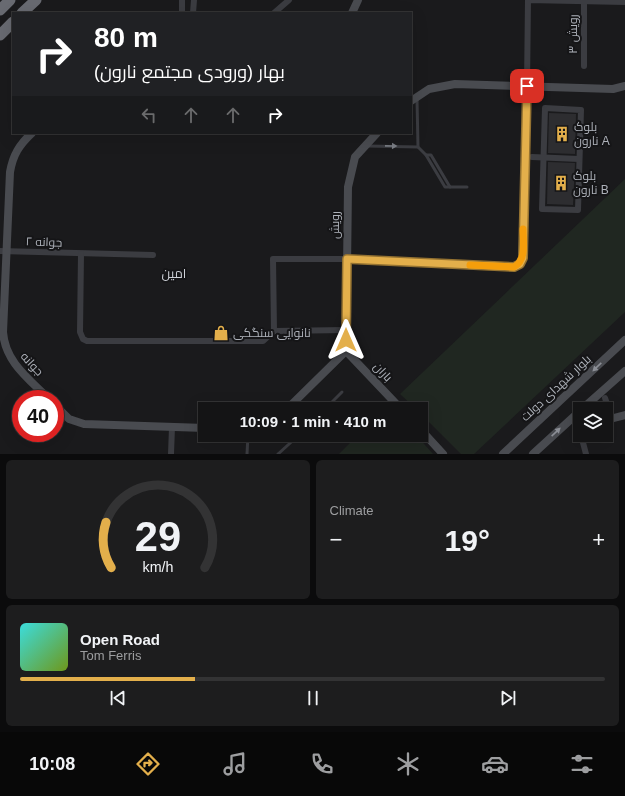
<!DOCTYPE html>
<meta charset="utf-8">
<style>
body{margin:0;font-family:Helvetica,Cairo,sans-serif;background:#1d1d1e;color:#f1f3f6;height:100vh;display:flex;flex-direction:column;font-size:15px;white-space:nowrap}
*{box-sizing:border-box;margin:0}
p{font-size:13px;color:#9d9ea0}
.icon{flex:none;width:22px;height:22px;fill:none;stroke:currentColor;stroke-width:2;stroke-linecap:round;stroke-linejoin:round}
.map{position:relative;height:454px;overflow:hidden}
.panel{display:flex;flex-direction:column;gap:6px;padding:6px;background:#0b0b0c;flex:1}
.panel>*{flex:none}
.banner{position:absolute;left:12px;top:12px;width:400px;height:122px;border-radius:0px;box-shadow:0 4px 16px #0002,0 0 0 1px #333334;background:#202124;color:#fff;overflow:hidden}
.tools{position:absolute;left:573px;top:402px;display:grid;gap:8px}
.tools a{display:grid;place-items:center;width:40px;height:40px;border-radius:0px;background:#141415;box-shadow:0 4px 16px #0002,0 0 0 1px #333334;font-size:20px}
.speed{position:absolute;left:12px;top:390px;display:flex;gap:8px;font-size:20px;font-weight:700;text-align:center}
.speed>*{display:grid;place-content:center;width:52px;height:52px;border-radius:50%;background:#141415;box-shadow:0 4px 16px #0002,0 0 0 1px #333334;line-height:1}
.speed .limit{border:6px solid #d22;background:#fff;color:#111}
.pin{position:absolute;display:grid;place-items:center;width:34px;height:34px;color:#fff;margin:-17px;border-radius:8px;box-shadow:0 2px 6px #0006}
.me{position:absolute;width:44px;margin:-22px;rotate:0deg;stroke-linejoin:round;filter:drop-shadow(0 0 3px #0008)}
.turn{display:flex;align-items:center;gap:14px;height:84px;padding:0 16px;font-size:18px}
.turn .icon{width:52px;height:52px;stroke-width:2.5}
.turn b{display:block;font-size:28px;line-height:34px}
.lanes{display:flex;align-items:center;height:38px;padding:0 16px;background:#0003;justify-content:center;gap:20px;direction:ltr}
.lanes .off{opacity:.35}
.big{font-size:30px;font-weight:700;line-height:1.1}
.panel .widget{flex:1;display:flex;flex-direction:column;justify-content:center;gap:6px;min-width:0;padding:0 14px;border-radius:6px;background:#1d1d1e}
.panel .dial{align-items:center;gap:0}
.dial svg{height:104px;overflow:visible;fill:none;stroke:#333334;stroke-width:7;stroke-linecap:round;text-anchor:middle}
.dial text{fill:#f1f3f6;stroke:none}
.song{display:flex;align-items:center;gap:12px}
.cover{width:48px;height:48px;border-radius:6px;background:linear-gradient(135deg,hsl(180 70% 55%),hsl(80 70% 35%))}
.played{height:4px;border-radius:2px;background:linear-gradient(90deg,#e3af4b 30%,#333334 30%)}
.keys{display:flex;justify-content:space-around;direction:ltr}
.heat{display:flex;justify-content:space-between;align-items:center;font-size:22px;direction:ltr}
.panel .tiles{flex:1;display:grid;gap:6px;grid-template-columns:1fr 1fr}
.widget:last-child{grid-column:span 2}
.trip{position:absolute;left:198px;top:402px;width:230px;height:40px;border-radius:0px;background:#141415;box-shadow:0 4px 16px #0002,0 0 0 1px #333334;font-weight:700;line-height:40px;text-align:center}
.tabs{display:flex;height:64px;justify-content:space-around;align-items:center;background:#080808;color:#9d9ea0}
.tabs .icon{width:28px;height:28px}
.tabs .on{color:#e3af4b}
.tabs b{font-size:18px;color:#f1f3f6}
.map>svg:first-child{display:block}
.green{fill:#202721}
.building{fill:#2d2d30}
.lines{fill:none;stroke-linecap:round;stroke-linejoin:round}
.lane{stroke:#3b3c41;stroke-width:3}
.street{stroke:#3b3c41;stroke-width:6}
.secondary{stroke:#494b50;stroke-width:8}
.highway{stroke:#686a71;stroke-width:11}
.oneway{fill:#7a7d84}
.oneway2{fill:#8b8e95}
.route-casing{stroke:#947231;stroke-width:10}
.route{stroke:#e3af4b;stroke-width:7}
.slow{stroke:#f59e0b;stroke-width:7}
.labels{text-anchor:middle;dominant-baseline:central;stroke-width:4;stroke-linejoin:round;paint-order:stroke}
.street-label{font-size:12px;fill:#aeb2ba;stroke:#151517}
.poi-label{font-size:12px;fill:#aeb2ba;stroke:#151517;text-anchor:start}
.neighbourhood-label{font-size:13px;fill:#ced1d7;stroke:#151517}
</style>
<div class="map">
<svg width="625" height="454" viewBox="0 0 625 454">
<rect width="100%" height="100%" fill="#1a1a1c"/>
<g class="green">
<polygon points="625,179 625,312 474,454 461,454 421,414 421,409 416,409 400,394"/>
<polygon points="358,435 416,435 433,454 339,454"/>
</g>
<g class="building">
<polygon points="549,113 576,114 575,154 548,153"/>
<polygon points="548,162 575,163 573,205 547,204"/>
</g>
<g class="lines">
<g class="lane">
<polyline points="417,99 418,147 426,155 445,187 467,187"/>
<polyline points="368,146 418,147"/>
<polyline points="426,155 431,155 450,187"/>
<polyline points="349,259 514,267 520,264 523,258 527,86"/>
<polyline points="325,409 342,392"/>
<polyline points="247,454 248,435"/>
<polyline points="278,454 299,435"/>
</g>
<g class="street">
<polyline points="182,13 182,0"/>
<polyline points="193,13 194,0"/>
<polyline points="274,13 289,0"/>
<polyline points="584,66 584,2"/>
<polyline points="527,86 528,0 625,2"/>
<polygon points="545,108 581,110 578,210 542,209"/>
<polyline points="532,157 579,159"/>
<polyline points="0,251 153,255"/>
<polyline points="81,254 80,332 83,339 87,341 263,341 274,331 347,330"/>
<polyline points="274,331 273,259 347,259"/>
<polyline points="605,398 612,418"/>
<polyline points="581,435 586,454"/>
<polyline points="171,454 172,427"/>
</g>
<g class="secondary">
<polyline points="352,13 358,0"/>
<polyline points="411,101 429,89 455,84 613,89 625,86"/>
<path d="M 32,133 C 19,145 13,155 10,172 L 3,332 C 5,362 29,379 49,399"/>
<polyline points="346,351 348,187 355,157 377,133"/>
<polyline points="346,351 401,409"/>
<polyline points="55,405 69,419 84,424 205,428"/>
<polyline points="287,409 346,351"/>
<polyline points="582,409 625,371"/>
<polyline points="606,420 625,415"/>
<polyline points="579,427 580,427"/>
<polyline points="421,430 443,454"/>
<polyline points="503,454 625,340"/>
<polyline points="533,454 580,411"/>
</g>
<g class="highway">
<polyline points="0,10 10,0"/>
<polyline points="22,13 36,0"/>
<polyline points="0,35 13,22"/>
</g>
</g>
<defs><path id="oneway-solid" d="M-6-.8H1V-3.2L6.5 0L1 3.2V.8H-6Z"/></defs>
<use class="oneway" href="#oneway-solid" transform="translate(391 146) rotate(1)"/>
<g class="oneway2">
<use href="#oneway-solid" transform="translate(597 367) rotate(136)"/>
<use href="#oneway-solid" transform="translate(556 432) rotate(-43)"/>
</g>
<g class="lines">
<g class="route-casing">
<polyline id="route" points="346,340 347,259 514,267 520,264 523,258 527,86"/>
</g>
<use href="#route" class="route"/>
<path class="slow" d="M 470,265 L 514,267 C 527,260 523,241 523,229"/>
</g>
<defs>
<g id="building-bare" transform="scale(1.2)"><path d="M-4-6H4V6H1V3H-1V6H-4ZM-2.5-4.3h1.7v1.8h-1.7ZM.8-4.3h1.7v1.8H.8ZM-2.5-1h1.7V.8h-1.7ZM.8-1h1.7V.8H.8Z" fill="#e3af4b" stroke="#151517" stroke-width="2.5" paint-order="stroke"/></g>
<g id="shop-bare" transform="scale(1.2)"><path d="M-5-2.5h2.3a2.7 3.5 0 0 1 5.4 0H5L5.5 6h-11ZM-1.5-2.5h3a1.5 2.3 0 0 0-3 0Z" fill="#e3af4b" stroke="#151517" stroke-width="2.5" paint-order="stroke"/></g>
</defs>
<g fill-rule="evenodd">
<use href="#building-bare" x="562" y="134"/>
<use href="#building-bare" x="561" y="183"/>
<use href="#shop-bare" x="221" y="333"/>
</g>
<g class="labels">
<g class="street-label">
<text transform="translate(573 34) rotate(-90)">رویش ۳</text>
<text transform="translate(335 225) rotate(-90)">رویش</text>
<text transform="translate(44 242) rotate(2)">جوانه ۲</text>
<text transform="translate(32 364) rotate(47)">جوانه</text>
<text transform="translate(383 372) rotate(47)">باران</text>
<text transform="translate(556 388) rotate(-43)">بلوار شهدای دولت</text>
</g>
<g class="poi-label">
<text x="574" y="127">بلوک<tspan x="574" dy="14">نارون A</tspan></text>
<text x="573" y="176">بلوک<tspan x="573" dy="14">نارون B</tspan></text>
<text x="233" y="333">نانوایی سنگکی</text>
</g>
<g class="neighbourhood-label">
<text x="174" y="273">امین</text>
</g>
</g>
</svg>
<div class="tools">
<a><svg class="icon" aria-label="layers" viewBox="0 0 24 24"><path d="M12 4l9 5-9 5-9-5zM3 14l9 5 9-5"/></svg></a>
</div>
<div class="speed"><div class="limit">40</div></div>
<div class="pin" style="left:527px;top:86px;background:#d93025"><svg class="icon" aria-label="arrive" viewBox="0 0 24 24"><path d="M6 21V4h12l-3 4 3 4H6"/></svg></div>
<svg class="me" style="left:346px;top:340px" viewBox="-20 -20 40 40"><path d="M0-17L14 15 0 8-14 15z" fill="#e3af4b" stroke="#fff" stroke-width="4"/></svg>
<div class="trip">10:09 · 1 min · 410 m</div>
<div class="banner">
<div class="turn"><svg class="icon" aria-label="right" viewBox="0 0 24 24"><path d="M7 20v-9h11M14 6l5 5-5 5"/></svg><div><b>80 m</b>بهار (ورودی مجتمع نارون)</div></div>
<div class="lanes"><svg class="icon off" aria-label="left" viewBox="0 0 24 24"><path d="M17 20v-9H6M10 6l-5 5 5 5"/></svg><svg class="icon off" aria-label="ahead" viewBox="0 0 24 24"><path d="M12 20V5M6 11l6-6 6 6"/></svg><svg class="icon off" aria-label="ahead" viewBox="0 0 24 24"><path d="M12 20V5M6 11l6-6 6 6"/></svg><svg class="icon" aria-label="right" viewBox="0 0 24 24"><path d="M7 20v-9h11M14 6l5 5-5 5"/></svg></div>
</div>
</div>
<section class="panel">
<div class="tiles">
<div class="widget dial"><svg viewBox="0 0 100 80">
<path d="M14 69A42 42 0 1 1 86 69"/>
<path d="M14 69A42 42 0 0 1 10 34" stroke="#e3af4b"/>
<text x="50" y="56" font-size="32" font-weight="700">29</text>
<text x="50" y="72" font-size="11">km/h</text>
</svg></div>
<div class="widget"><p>Climate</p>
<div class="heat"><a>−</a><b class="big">19°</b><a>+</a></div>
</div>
<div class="widget">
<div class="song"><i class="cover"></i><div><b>Open Road</b><p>Tom Ferris</p></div></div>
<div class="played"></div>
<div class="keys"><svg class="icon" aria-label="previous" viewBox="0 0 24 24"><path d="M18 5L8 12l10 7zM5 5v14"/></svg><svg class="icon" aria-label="pause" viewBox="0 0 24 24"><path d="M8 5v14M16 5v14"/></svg><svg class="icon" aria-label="next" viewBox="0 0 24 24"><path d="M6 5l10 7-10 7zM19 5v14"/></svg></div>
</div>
</div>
</section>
<nav class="tabs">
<b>10:08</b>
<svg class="icon on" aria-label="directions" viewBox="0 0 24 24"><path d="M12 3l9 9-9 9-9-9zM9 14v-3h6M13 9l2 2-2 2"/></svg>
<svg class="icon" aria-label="music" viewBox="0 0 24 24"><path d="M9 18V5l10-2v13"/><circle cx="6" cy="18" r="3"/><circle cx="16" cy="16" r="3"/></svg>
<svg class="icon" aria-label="phone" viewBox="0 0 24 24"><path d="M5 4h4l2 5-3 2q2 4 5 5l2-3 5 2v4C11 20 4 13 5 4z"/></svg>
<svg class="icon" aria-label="climate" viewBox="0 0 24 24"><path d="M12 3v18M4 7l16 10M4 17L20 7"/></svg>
<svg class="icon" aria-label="car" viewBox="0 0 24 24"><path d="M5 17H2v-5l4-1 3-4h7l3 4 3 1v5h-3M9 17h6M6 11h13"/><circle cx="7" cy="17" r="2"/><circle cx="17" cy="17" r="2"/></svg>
<svg class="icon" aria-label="filters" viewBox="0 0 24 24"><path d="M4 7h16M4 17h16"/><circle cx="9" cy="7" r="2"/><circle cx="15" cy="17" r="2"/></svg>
</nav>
